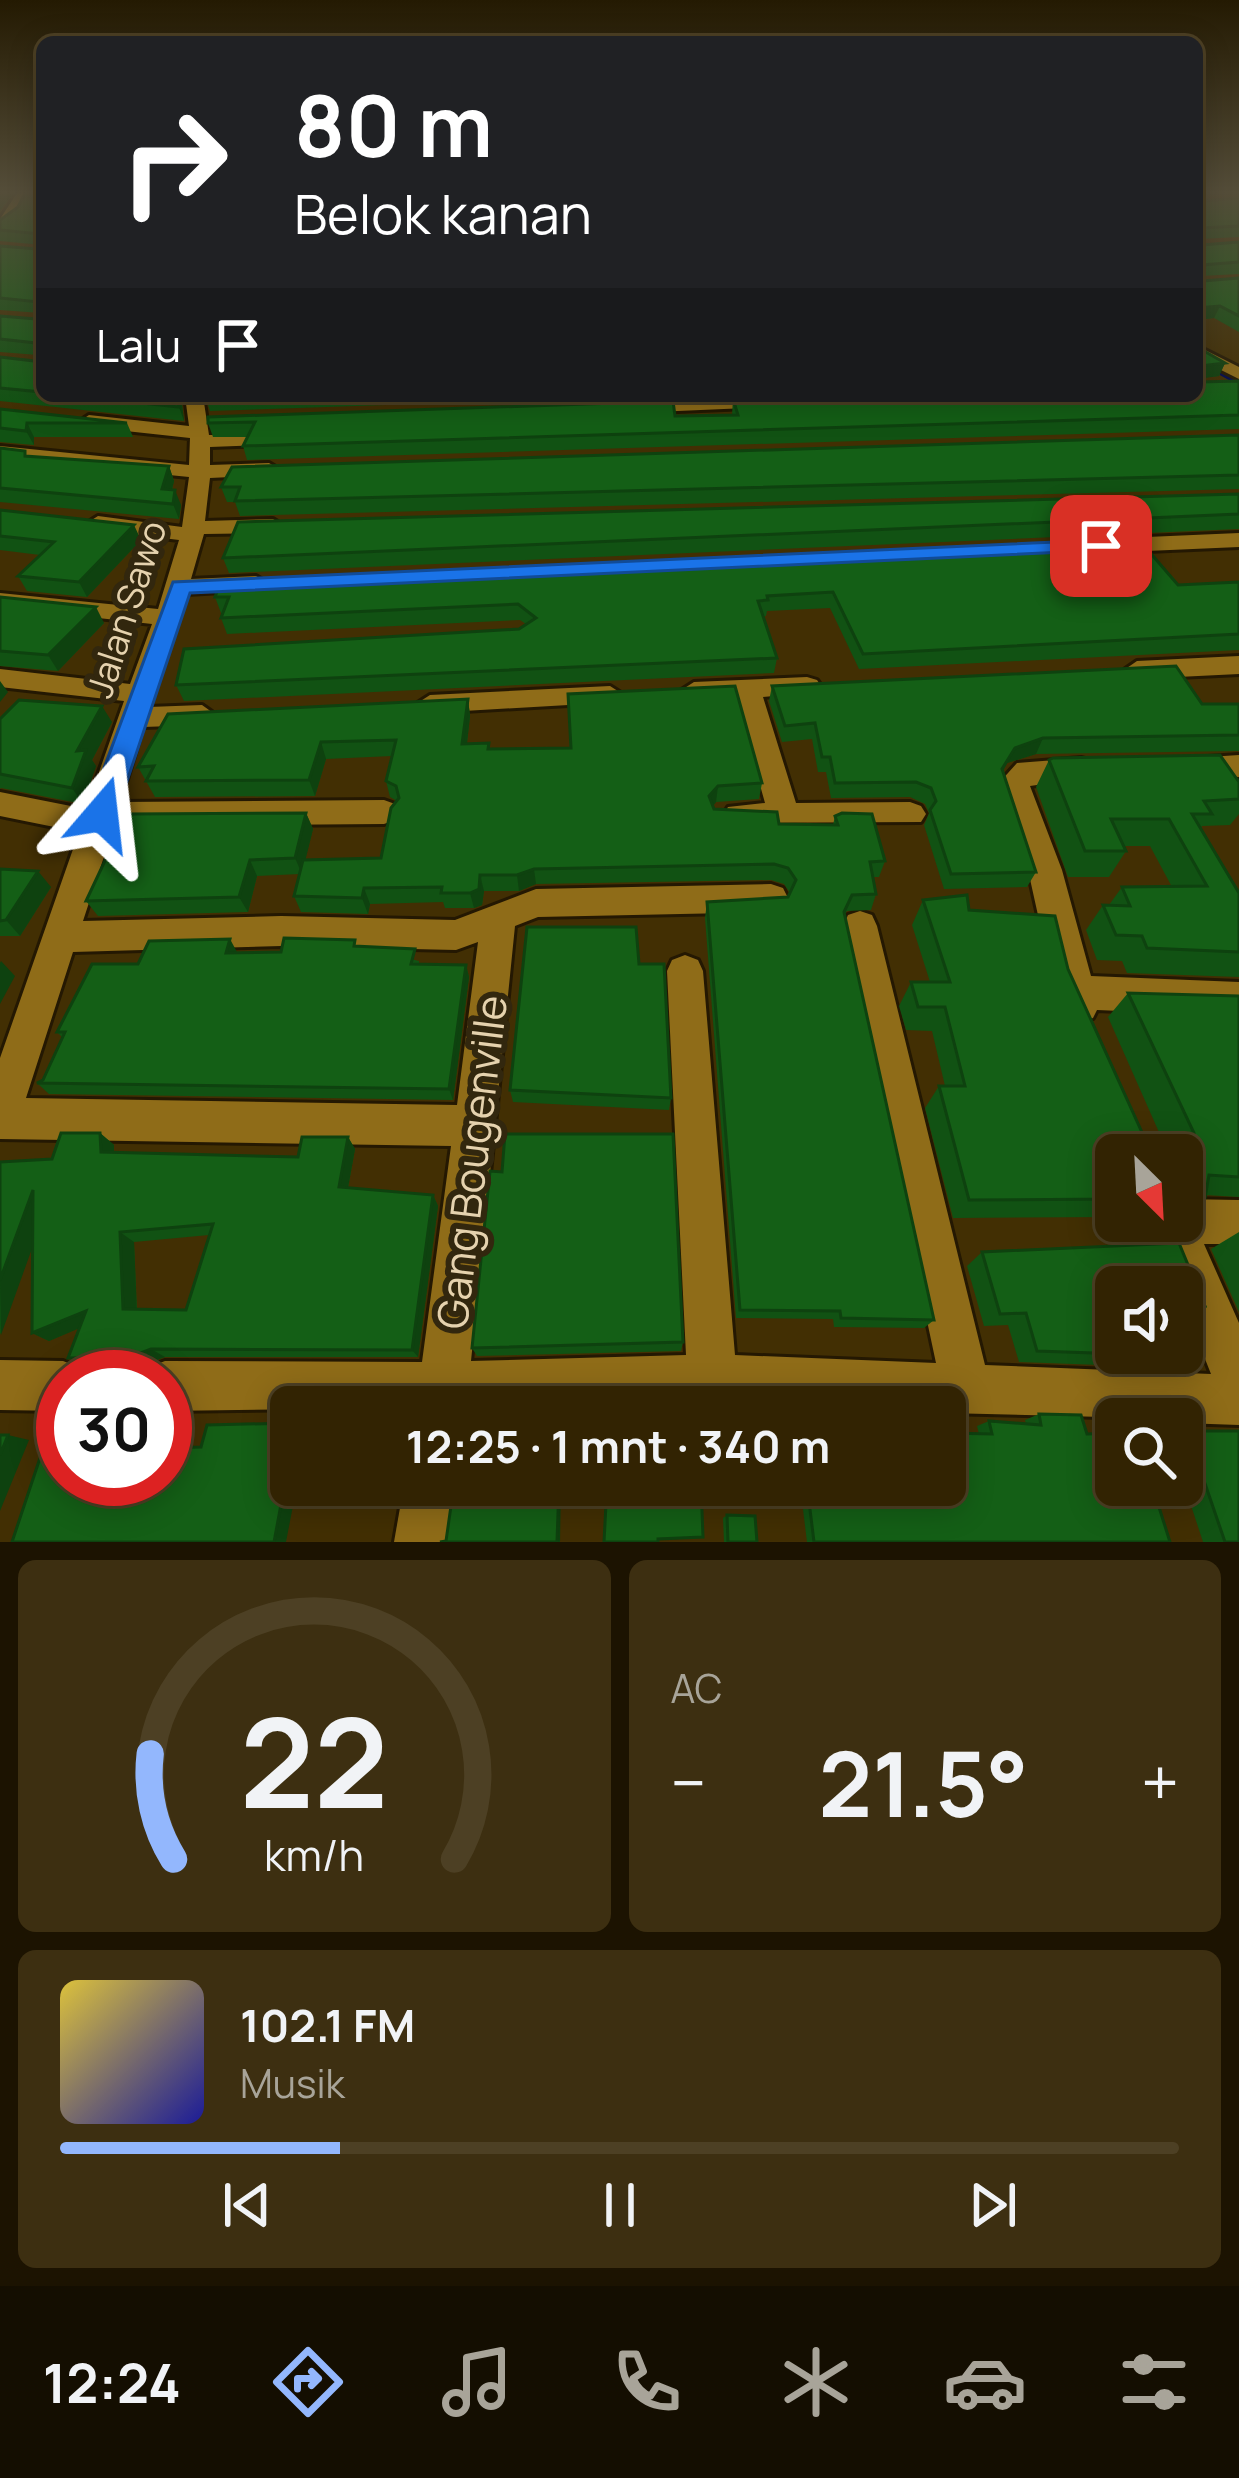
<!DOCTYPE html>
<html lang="id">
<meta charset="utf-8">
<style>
body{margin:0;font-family:Manrope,sans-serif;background:#3d2f11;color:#f1f3f6;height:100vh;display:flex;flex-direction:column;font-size:45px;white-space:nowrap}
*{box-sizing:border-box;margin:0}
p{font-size:39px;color:#a8a499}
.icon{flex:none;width:66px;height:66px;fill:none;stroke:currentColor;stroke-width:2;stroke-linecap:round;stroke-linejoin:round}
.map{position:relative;height:1542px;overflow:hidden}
.drawer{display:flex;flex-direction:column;gap:18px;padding:18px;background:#1c1301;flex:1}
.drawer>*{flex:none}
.guide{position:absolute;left:36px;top:36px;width:1167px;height:366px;border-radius:18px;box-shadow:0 6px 30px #0003,0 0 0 3px #4d4024;background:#202124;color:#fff;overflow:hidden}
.needle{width:78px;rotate:156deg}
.controls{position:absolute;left:1095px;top:1134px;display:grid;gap:24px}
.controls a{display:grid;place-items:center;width:108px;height:108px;border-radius:18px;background:#322302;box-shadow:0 6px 30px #0003,0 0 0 3px #4d4024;font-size:60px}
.speed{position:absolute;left:36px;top:1350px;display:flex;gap:24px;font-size:60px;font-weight:700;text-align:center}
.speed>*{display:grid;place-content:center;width:156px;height:156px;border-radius:50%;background:#322302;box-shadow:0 6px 30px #0003,0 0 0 3px #4d4024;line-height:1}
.speed .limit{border:18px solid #d22;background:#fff;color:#111}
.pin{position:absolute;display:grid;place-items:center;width:102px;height:102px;color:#fff;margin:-51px;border-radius:24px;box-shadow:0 6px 18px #0006}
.me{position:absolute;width:132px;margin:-66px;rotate:17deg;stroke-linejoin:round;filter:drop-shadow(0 0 9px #0008)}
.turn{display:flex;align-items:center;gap:42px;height:252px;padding:0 60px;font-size:54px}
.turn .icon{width:156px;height:156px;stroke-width:2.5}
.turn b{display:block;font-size:84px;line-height:102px}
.then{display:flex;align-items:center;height:114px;padding:0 60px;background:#0003;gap:24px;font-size:45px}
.big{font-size:90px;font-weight:700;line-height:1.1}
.drawer .card{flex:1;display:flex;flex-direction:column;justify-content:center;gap:18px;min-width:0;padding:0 42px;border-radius:18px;background:#3d2f11}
.drawer .dial{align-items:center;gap:0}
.dial svg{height:312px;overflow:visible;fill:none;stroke:#4d4024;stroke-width:7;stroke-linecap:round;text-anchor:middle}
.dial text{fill:#f1f3f6;stroke:none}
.song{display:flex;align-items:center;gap:36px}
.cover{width:144px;height:144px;border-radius:18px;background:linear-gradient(135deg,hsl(50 70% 55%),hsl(240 70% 35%))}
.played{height:12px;border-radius:6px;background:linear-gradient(90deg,#93b7fd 25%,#4d4024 25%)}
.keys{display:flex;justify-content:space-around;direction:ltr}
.heat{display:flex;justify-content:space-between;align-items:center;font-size:66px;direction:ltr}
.drawer .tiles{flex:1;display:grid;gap:18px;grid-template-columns:1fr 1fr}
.card:last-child{grid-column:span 2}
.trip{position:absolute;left:270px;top:1386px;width:696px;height:120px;border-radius:18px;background:#322302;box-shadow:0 6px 30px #0003,0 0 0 3px #4d4024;font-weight:700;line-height:120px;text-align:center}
.tabs{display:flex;height:192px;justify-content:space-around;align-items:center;background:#140e01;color:#a8a499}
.tabs .icon{width:84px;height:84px}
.tabs .on{color:#93b7fd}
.tabs b{font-size:54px;color:#f1f3f6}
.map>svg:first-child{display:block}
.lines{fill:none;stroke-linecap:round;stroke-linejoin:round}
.stream{stroke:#000951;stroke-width:4.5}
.street-casing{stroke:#241802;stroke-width:6}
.street{fill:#8f6c18;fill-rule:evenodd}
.wall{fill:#115213;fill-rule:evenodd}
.shaded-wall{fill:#0e420f}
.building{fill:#145f16;stroke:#0e420f;stroke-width:3;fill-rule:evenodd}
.route{fill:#1a73e8;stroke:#114b97;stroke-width:3}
.labels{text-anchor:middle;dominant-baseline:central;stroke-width:12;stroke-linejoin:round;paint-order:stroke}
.street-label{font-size:36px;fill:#e5d2ae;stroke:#32270e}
.near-street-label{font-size:42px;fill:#e5d2ae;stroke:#32270e}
</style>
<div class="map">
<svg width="1239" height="1542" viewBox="0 0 1239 1542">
<rect width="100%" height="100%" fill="#422f03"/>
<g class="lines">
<polyline class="stream" points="1197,360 1239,383"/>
<g class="street-casing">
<g id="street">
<polygon points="17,193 29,193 20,214 0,230 0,219"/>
<polygon points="1197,346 1239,367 1239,379 1197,358"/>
<path d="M 185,396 L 203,396 L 209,435 L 291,434 L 291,442 L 284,444 L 210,447 L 210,465 L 269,463 L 279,469 L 269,475 L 210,478 L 205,521 L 273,519 L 284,526 L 273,533 L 204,534 L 191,579 L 256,576 L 268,583 L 256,590 L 187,594 L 149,707 L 202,705 L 216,715 L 202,725 L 143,727 L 120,802 L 384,800 L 395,804 L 400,812 L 395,820 L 384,824 L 114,826 L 83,921 L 281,916 L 455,920 L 536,889 L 771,884 L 783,888 L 788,898 L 783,908 L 771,912 L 538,917 L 515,926 L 471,1361 L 686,1355 L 667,971 L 672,960 L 685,955 L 698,960 L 703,971 L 735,1355 L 936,1363 L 843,926 L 848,915 L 860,911 L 872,915 L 877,926 L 985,1365 L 1211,1374 L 1182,1301 L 1182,1287 L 1176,1287 L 1150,1221 L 1182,1221 L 1182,1199 L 1239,1200 L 1239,1244 L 1204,1244 L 1239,1323 L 1239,1425 L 1182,1423 L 1182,1419 L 945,1413 L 945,1407 L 712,1404 L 165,1411 L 165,1377 L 144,1377 L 147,1368 L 165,1361 L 422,1362 L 451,1146 L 0,1139 L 0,1058 L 79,832 L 0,816 L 0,792 L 86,809 L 124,701 L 0,687 L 0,669 L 130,684 L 152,624 L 0,607 L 0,593 L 158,609 L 179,540 L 98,530 L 87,523 L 98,516 L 182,527 L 189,477 L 0,458 L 0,446 L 189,465 L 190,438 L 89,427 L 80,421 L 89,415 L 189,426 ZM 478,942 L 457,1105 L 26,1098 L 73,952 L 281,946 L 456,950 Z"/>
<polygon points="776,398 779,402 770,407 632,413 623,407 632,401"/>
<polygon points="1239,533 1239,547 1101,553 1090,546 1101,539"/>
<polygon points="1239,656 1239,674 1137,679 1124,670 1137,661"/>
<polygon points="807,677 817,680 821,686 817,692 763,697 796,803 910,802 921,806 926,814 921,822 728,823 723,815 728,807 765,803 736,698 694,700 680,691 694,682"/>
<polygon points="610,686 624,695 620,702 430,713 416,704 430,695"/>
<polygon points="1239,755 1239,777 1178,775 1174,767 1178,759"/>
<polygon points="1081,758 1092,761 1096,769 1092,777 1030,786 1062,870 1091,976 1239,982 1239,1016 1097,1010 1093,1018 1080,1023 1067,1018 1055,992 1028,870 999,783 1017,763"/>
<polygon points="0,1360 63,1361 81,1368 84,1377 63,1377 63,1411 0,1410"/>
<polygon points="404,1485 456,1485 448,1542 394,1542"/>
</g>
</g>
<use href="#street" class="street"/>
</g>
<g class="wall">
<polygon points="42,193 42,396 181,396 184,421 0,401 0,357 35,361 38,355 0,352 0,316 36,319 41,313 0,310 0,246 37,249 42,245 0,241 0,220"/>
<polygon points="1197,193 1234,193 1199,194 1202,201 1239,198 1239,237 1200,239 1202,245 1239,242 1239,274 1201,276 1203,281 1239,278 1239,332 1214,318 1197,320"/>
<polygon points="1197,347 1225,363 1219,376 1200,378 1200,382 1239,381 1239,429 247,460 243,446 248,437 213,437 208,423 732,415 733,399 1197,396"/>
<polygon points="205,396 653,396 210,411"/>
<polygon points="0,409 127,423 133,437 34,437 34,445 0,442"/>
<polygon points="1239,435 1239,489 240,516 235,502 227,502 221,487"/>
<polygon points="0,448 28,456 169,466 174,481 172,490 181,505 179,519 0,502"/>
<polygon points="1239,494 1239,529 229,573 223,558"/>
<polygon points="0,510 141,540 87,597 27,591 18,576 40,555 0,550"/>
<polygon points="1239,582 1239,650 859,669 830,608 767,611 766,616 763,616 777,658 774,673 184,701 176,685 519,629 526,624 520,620 227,634 221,618 223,613 221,613 215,597 1178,585"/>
<polygon points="0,597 104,623 58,671 0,666"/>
<polygon points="772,686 1202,704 1239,704 1239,751 1036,754 1007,763 1003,771 1036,872 1027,887 944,889 924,825 929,813 925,804 910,797 831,798 826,772 818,772 812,739 782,742 769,701"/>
<polygon points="468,699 470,716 467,743 489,743 490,749 762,783 759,799 716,802 713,806 714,809 779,824 833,825 835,816 885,861 879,877 873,877 876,894 871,910 847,911 844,915 934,1320 924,1328 834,1327 833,1319 736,1318 705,918 707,902 788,897 790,893 784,884 771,880 536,884 519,891 484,891 482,905 474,908 445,908 443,902 370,904 368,914 301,912 294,896 300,874 257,876 248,912 98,916 86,901 306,813 313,829 305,860 381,858 397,801 390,797 386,781 392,756 326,759 315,796 155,797 138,767"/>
<polygon points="0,719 112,722 92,760 96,766 83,804 1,788 0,789"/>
<polygon points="1049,760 1239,782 1239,814 1230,825 1202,826 1201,828 1239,893 1239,977 1127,973 1122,961 1097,960 1086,930 1103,905 1109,905 1122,887 1172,887 1150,846 1124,846 1126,851 1109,877 1068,877 1036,787"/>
<polygon points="0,869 51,887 20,936 0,936"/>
<polygon points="923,900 969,910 1068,969 1145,1139 1162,1139 1108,1017 1128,993 1239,996 1239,1197 1205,1195 1205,1198 1182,1213 1182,1155 1116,1155 1116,1217 953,1218 925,1108 939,1086 945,1086 932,1031 906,1030 899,1006 911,982 930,982 912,925"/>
<polygon points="358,946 419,961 419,964 466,965 469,977 453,1100 49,1094 37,1083 43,1080 62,1037 57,1032 138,964 237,952 281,952"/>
<polygon points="639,964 671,1098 669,1110 513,1102 510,1090"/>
<path d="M 100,1133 L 114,1145 L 114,1153 L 298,1157 L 348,1137 L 355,1149 L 348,1188 L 433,1195 L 438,1206 L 418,1357 L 165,1357 L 145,1364 L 84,1365 L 68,1358 L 79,1328 L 49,1341 L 32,1333 L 32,1247 L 0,1335 L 0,1162 L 52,1159 ZM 209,1235 L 186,1310 L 137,1309 L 134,1242 Z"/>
<polygon points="502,1172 683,1342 681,1351 477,1356 472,1348"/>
<polygon points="1239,1232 1239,1312 1211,1249"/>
<polygon points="982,1252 1116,1287 1116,1321 1111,1321 1123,1354 1100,1365 1019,1362 1008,1325 984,1326 967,1266"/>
<polygon points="1205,1306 1182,1318 1182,1307"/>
<polygon points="1039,1414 1087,1434 1170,1542 807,1542 800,1485 945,1485 979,1434 977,1426 989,1421 1026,1424 1025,1420"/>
<polygon points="1187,1431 1239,1542 1203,1542 1182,1478 1182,1432"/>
<polygon points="727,1515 757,1542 724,1542 723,1518"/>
</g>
<g class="shaded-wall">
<polygon points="2,193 14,193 0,211 0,195"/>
<polygon points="1220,306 1214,318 1197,320 1197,308"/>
<polygon points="1225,363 1219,376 1197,379 1200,366"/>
<polygon points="177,396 181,396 184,421 179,407"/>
<polygon points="27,423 34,437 34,445 26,431"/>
<polygon points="169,466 174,481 168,504 162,489"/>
<polygon points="175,490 181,505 179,519 173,504"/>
<polygon points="134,525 141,540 87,597 79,582"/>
<polygon points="96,607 104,623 58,671 48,655"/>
<polygon points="0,681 8,692 0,702"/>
<polygon points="468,699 470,716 465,760 462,744"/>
<polygon points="102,706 112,722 92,760 96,766 83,804 72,788 77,751"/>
<polygon points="1043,738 1036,754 1007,763 995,784 1015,748"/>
<polygon points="321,742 326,759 315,796 309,780"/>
<polygon points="718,786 716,802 707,813 709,796"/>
<polygon points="306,813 313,829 302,874 295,858"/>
<polygon points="250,860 257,876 248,912 239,897"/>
<polygon points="534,869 536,884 519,891 517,875"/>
<polygon points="38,871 51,887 20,936 6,920"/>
<polygon points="480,875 484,891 482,905 474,908 470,893"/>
<polygon points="364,888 370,904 368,914 362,898"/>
<polygon points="230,939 237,952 234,966 226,953"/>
<polygon points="1,961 15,976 0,1004 0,963"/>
<polygon points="466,965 469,977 453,1100 449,1089"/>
<polygon points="100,1133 114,1145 114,1164 101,1152"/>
<polygon points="348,1137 355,1149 346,1198 339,1187"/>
<polygon points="33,1190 49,1201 1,1335 0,1280"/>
<polygon points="433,1195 438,1206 418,1357 412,1350"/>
<polygon points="120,1232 134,1242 137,1317 123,1309"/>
<polygon points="86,1311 101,1319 49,1341 32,1333"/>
<polygon points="151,1349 165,1357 145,1364 130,1357"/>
<polygon points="8,1435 29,1440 0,1511 0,1455"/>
<polygon points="291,1451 291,1485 297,1485 286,1542 274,1542"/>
<polygon points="559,1485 561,1485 560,1542 557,1542"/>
</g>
<g class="building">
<polygon points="25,193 42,193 42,392 0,388 0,357 35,361 40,347 36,343 0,339 0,316 36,319 41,314 40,302 0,298 0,246 37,249 42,245 41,234 0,230 0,220 18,207"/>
<polygon points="1197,193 1202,201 1239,198 1239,226 1201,228 1197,233 1202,245 1239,242 1239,262 1202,265 1198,269 1203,281 1239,278 1239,316 1220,306 1197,308"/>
<polygon points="1197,347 1225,363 1200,366 1200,382 1239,381 1239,415 243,446 255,422 208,423 208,417 673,401 675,416 738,415 733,399 822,396 1197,396"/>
<polygon points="77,396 177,396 179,407"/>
<polygon points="0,409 127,423 27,423 26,431 0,428"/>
<polygon points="1239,435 1239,475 235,501 240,487 221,487 232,467"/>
<polygon points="0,448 25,451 25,456 169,466 162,489 175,490 173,504 0,488"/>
<polygon points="1239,494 1239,514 223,558 238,522"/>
<polygon points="0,510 134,525 79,582 18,576 54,542 0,536"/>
<polygon points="1140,541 1178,585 1239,582 1239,634 863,654 833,592 767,596 768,600 758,601 777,658 176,685 184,649 519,629 536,618 518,604 221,618 229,597 215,597 221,581"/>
<polygon points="0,597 96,607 48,655 0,651"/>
<polygon points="1176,666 1202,704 1239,704 1239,735 1043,738 1015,748 1002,769 1036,872 951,874 930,810 936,801 931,788 916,782 835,783 830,757 822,757 815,723 785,726 772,686"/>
<polygon points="735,686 762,783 718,786 709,796 714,809 777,812 779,824 838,825 835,816 842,813 872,814 885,861 870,862 876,894 852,895 844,912 934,1320 841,1318 840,1311 740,1310 707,902 788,897 796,880 788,868 774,864 534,869 517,875 480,875 479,889 470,893 441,893 442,887 364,888 362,898 294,896 303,860 381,858 391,808 399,798 396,786 386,781 396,740 321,742 309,780 146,781 154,766 138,767 168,714 468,699 462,744 489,743 488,749 571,748 568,694"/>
<polygon points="19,700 102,706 77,751 86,750 72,788 0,774 0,719"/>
<polygon points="1220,755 1239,782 1239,799 1204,801 1212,814 1192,814 1239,893 1239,952 1147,948 1142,936 1116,935 1103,905 1130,906 1122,887 1207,886 1169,819 1111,819 1126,851 1085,851 1049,760 1053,758"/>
<polygon points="306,813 295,858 250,860 239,897 86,901 127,814"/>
<polygon points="0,869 38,871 6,920 0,921"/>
<polygon points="967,895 969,910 1055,916 1068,969 1145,1139 1189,1139 1194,1133 1128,993 1239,996 1239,1177 1209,1175 1205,1198 1182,1198 1182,1155 1116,1155 1116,1199 969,1200 939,1086 965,1086 945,1007 918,1007 911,982 950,982 923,900"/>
<polygon points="527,927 636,927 639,964 664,964 671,1098 510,1090"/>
<polygon points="284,938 355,940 354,946 415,949 411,964 466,965 449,1089 37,1083 43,1080 65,1032 57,1032 92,964 138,964 149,941 230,939 226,953 281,952"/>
<path d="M 61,1133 L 100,1133 L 101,1152 L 298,1157 L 302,1137 L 348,1137 L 339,1187 L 433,1195 L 412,1350 L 151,1349 L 130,1357 L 68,1358 L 86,1311 L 32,1333 L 33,1190 L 0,1280 L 0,1162 L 52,1159 ZM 213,1224 L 186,1310 L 123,1309 L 120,1232 Z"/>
<polygon points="505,1134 673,1134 683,1342 472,1348 490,1171 502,1172"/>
<polygon points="1179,1243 1205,1306 1182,1307 1182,1287 1116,1287 1116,1310 1107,1310 1116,1335 1116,1353 1123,1354 1037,1351 1026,1313 1000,1314 982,1252"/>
<polygon points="1039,1414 1081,1415 1087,1434 1116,1433 1116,1485 1152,1485 1170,1542 814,1542 807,1485 945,1485 945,1433 992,1434 989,1421 1041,1425"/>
<polygon points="291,1423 291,1451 274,1542 12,1542 50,1428 63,1428 63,1479 165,1479 165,1448 201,1447 207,1425"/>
<polygon points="1187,1431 1239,1431 1239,1542 1225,1542"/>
<polygon points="0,1435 8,1435 0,1455"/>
<polygon points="454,1485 559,1485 557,1542 440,1542 446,1541"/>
<polygon points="607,1485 701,1485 703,1537 658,1539 658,1542 604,1542"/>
<polygon points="727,1515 755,1516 757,1542 728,1542"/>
</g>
<linearGradient id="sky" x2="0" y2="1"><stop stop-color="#241a02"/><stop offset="0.47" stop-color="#544d39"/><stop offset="1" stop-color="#544d39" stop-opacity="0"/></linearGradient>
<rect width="1239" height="409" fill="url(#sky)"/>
<polygon class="route" points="1101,540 1108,542 1108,550 190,593 116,814 102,825 87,814 173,582"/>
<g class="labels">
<g class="street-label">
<text transform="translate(126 609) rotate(-72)">Jalan Sawo</text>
</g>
<g class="near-street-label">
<text transform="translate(471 1162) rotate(-83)">Gang Bougenville</text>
</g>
</g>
</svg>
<div class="controls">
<a><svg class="needle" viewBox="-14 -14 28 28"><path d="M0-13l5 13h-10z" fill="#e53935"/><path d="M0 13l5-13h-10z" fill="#a8a499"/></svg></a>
<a><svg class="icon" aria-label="sound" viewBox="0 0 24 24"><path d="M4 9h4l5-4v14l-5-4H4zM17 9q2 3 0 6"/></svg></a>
<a><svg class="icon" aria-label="search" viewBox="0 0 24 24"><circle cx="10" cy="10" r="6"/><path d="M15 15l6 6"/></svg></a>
</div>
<div class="speed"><div class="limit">30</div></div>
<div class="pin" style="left:1101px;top:546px;background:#d93025"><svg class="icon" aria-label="arrive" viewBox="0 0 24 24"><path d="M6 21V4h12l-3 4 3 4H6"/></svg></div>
<svg class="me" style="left:102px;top:814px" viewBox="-20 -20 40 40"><path d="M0-17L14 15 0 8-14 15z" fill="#1a73e8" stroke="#fff" stroke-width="4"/></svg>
<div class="trip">12:25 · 1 mnt · 340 m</div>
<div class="guide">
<div class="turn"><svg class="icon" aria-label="right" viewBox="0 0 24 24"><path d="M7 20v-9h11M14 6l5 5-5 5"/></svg><div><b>80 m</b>Belok kanan</div></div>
<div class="then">Lalu<svg class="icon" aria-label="arrive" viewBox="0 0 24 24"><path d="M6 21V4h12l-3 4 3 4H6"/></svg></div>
</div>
</div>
<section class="drawer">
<div class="tiles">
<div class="card dial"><svg viewBox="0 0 100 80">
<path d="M14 69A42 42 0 1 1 86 69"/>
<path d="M14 69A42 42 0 0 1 8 42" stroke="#93b7fd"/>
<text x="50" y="56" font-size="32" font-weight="700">22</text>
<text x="50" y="72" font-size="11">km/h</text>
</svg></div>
<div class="card"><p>AC</p>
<div class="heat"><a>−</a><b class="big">21.5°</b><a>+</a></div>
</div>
<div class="card">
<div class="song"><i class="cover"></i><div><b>102.1 FM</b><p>Musik</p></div></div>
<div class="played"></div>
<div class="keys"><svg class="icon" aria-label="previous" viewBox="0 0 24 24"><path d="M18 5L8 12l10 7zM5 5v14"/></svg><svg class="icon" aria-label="pause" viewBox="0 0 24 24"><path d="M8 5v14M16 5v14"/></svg><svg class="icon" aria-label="next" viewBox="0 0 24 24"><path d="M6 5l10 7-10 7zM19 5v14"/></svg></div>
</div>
</div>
</section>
<nav class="tabs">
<b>12:24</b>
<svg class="icon on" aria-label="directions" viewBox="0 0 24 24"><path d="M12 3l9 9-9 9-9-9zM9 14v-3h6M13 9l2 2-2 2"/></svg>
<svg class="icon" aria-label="music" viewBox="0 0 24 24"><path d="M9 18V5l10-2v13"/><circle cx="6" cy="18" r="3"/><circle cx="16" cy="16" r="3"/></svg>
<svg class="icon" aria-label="phone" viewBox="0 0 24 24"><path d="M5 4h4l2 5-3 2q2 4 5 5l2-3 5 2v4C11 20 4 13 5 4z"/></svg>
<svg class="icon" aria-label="climate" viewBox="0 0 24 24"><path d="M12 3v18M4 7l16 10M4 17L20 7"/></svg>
<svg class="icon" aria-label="car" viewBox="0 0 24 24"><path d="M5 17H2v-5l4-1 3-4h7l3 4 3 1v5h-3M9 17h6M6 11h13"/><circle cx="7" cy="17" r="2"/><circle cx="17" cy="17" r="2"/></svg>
<svg class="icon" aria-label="filters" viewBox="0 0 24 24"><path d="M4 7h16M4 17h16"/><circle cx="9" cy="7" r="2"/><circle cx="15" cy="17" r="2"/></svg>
</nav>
